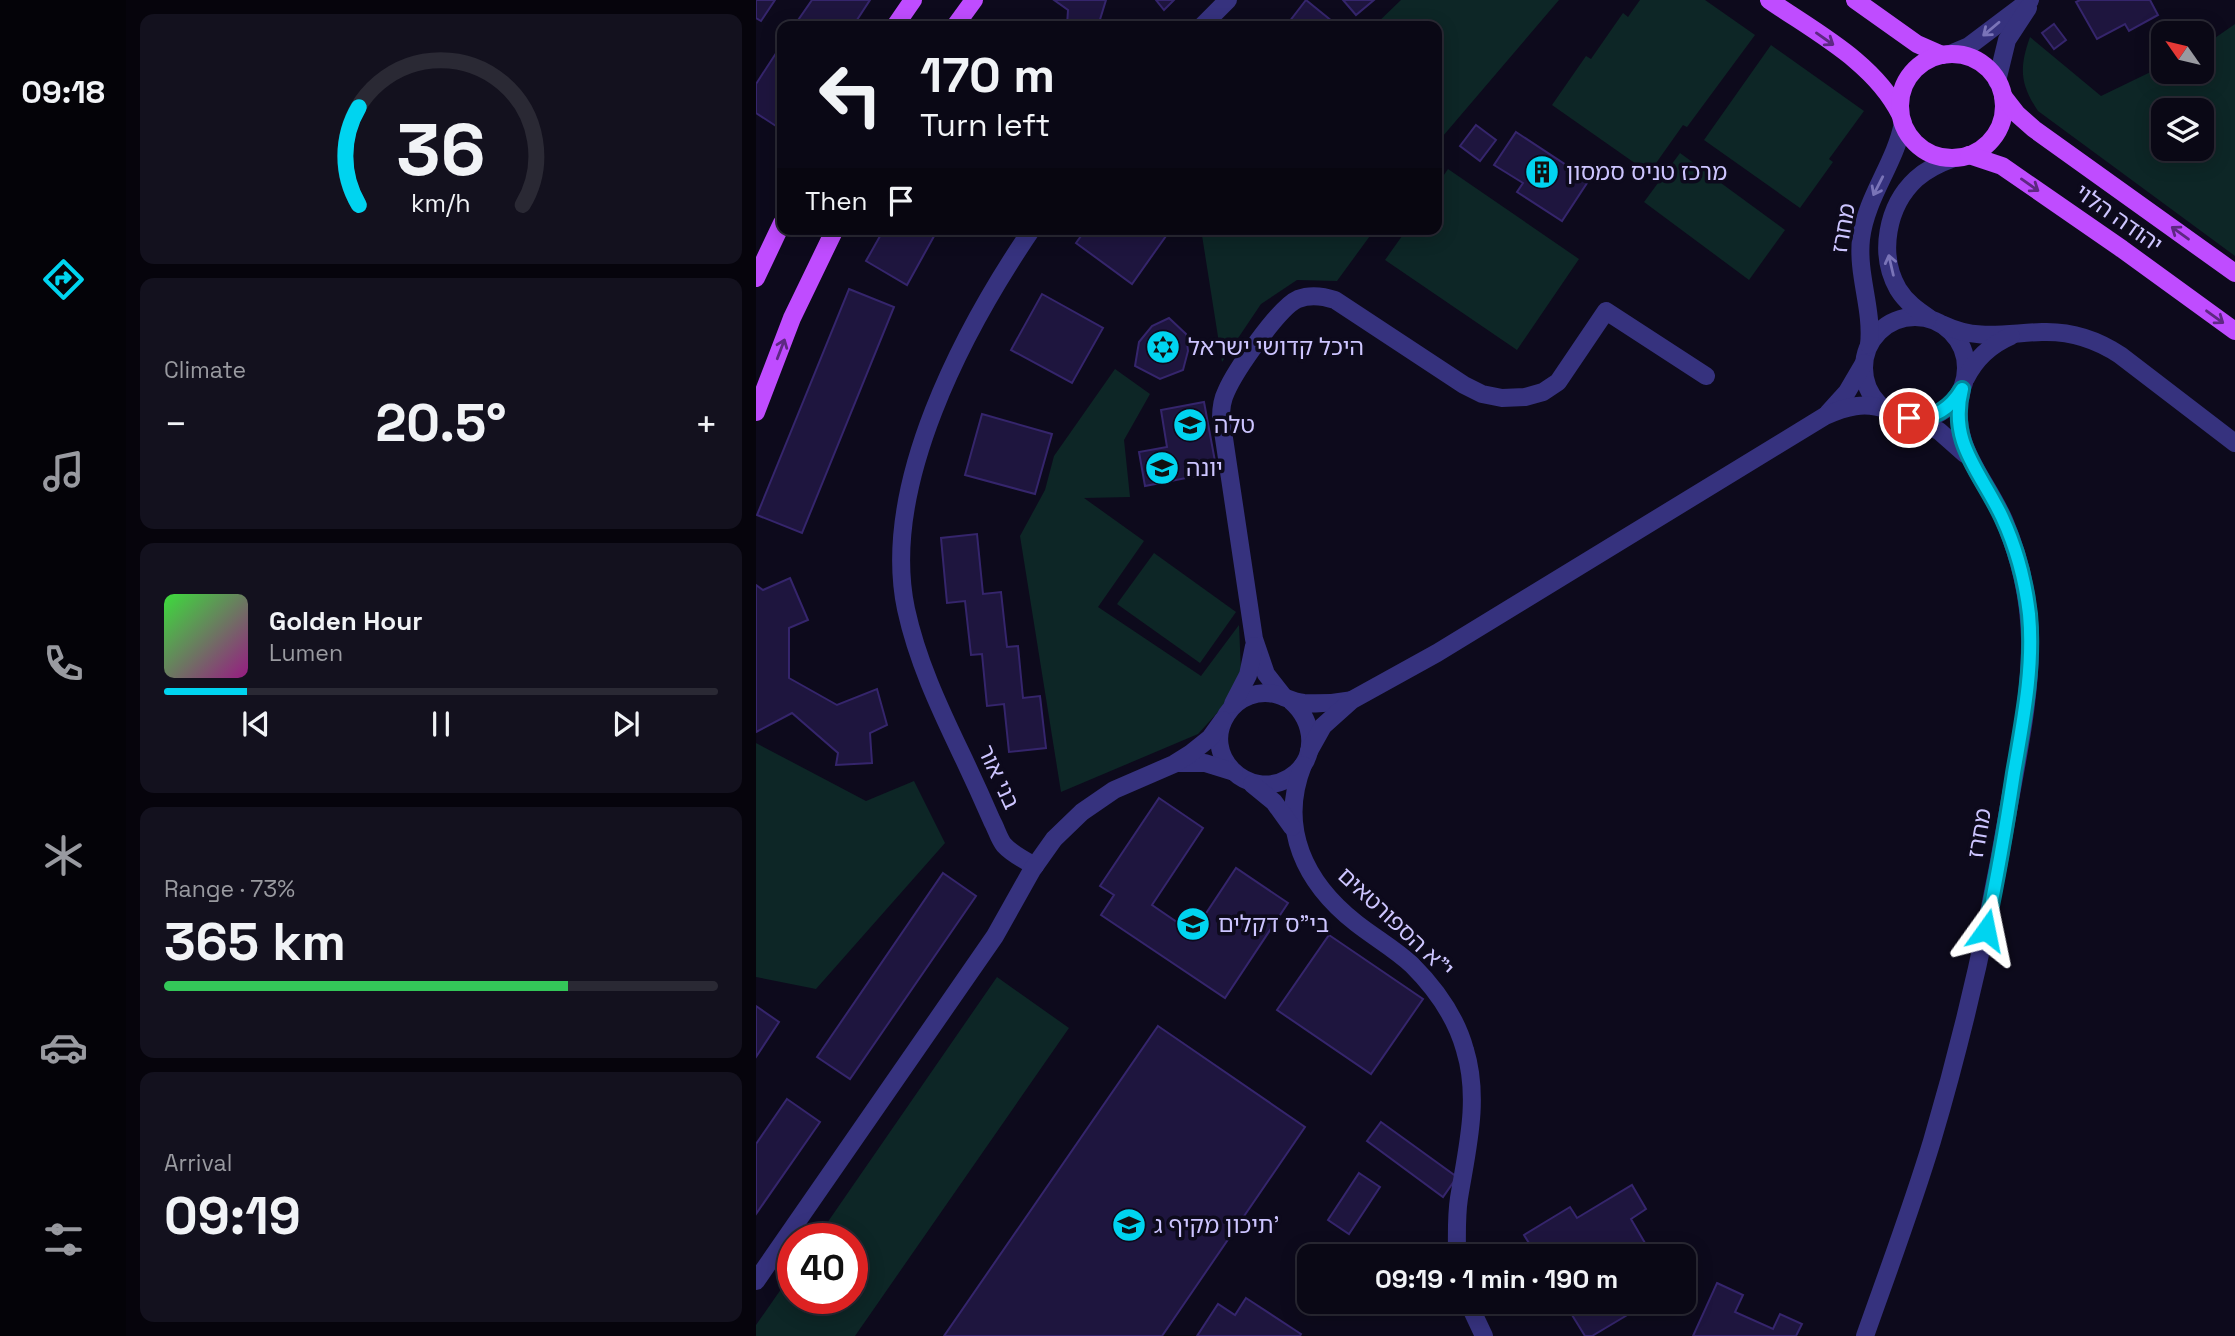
<!DOCTYPE html>
<meta charset="utf-8">
<style>
body{margin:0;font-family:"Space Grotesk","Noto Sans Hebrew",sans-serif;background:#13111e;color:#f1f3f6;height:100vh;display:flex;flex-direction:column;font-size:26px;white-space:nowrap}
*{box-sizing:border-box;margin:0}
p{font-size:23px;color:#999aa0}
.icon{flex:none;width:38px;height:38px;fill:none;stroke:currentColor;stroke-width:2;stroke-linecap:round;stroke-linejoin:round}
.map{position:relative;flex:1;overflow:hidden}
.drawer{display:flex;flex-direction:column;gap:14px;padding:14px;background:#06040c;width:630px}
.drawer>*{flex:none}
.top-card{position:absolute;left:21px;top:21px;width:665px;height:214px;border-radius:14px;box-shadow:0 4px 18px #0003,0 0 0 2px #2a2934;background:#0a0815;color:#f1f3f6;overflow:hidden}
.needle{width:46px;rotate:304deg}
.fabs{position:absolute;left:1395px;top:21px;display:grid;gap:14px}
.fabs a{display:grid;place-items:center;width:63px;height:63px;border-radius:14px;background:#0a0815;box-shadow:0 4px 18px #0003,0 0 0 2px #2a2934;font-size:35px}
.speed{position:absolute;left:21px;top:1223px;display:flex;gap:14px;font-size:35px;font-weight:700;text-align:center}
.speed>*{display:grid;place-content:center;width:91px;height:91px;border-radius:50%;background:#0a0815;box-shadow:0 4px 18px #0003,0 0 0 2px #2a2934;line-height:1}
.speed .limit{border:10px solid #d22;background:#fff;color:#111}
.pin{position:absolute;display:grid;place-items:center;width:60px;height:60px;color:#fff;margin:-30px;border:4px solid #fff;border-radius:50%;box-shadow:0 2px 7px #0007}
.me{position:absolute;width:77px;margin:-38px;rotate:12deg;stroke-linejoin:round;filter:drop-shadow(0 0 5px #0008)}
.turn{display:flex;align-items:center;gap:24px;height:147px;padding:0 28px;font-size:32px}
.turn .icon{width:91px;height:91px;stroke-width:2.5}
.turn b{display:block;font-size:49px;line-height:60px}
.then{display:flex;align-items:center;height:66px;padding:0 28px;background:#0003;gap:14px;font-size:26px}
.big{font-size:52px;font-weight:800;line-height:1.1}
.drawer .card{flex:1;display:flex;flex-direction:column;justify-content:center;gap:10px;min-width:0;padding:0 24px;border-radius:14px;background:#13111e}
.drawer .dial{align-items:center;gap:0}
.dial svg{height:182px;overflow:visible;fill:none;stroke:#2a2934;stroke-width:7;stroke-linecap:round;text-anchor:middle}
.dial text{fill:#f1f3f6;stroke:none}
.song{display:flex;align-items:center;gap:21px}
.cover{width:84px;height:84px;border-radius:10px;background:linear-gradient(135deg,hsl(120 70% 55%),hsl(310 70% 35%))}
.played{height:7px;border-radius:4px;background:linear-gradient(90deg,#00d4f0 15%,#2a2934 15%)}
.keys{display:flex;justify-content:space-around;direction:ltr}
.heat{display:flex;justify-content:space-between;align-items:center;font-size:38px;direction:ltr}
.charge{height:10px;border-radius:5px;background:linear-gradient(90deg,#34c759 73%,#2a2934 0)}
.trip{position:absolute;left:541px;top:1244px;width:399px;height:70px;border-radius:14px;background:#0a0815;box-shadow:0 4px 18px #0003,0 0 0 2px #2a2934;font-weight:800;line-height:70px;text-align:center}
main{display:flex;flex:1;min-height:0}
.menu{display:flex;flex-direction:column;width:126px;justify-content:space-around;align-items:center;background:#040308;color:#999aa0}
.menu .icon{width:49px;height:49px}
.menu .active{color:#00d4f0}
.menu b{font-size:32px;color:#f1f3f6}
.map>svg:first-child{display:block}
.green{fill:#0d2626;fill-rule:evenodd}
.building{fill:#1e153e;stroke:#35256c;stroke-width:2}
.lines{fill:none;stroke-linecap:round;stroke-linejoin:round}
.minor{stroke:#36327e;stroke-width:18}
.major{stroke:#bf4cff;stroke-width:18}
.oneway{stroke:#7a74b8}
.oneway2{stroke:#5d2882}
.route-casing{stroke:#008a9c;stroke-width:18}
.route{stroke:#00d4f0;stroke-width:12}
.labels{text-anchor:middle;dominant-baseline:central;stroke-width:7;stroke-linejoin:round;paint-order:stroke}
.poi-label{font-size:23px;fill:#cdc5ff;stroke:#0d0a1c;text-anchor:start}
.street-label{font-size:23px;fill:#cdc5ff;stroke:#0d0a1c}
</style>
<main>
<nav class="menu">
<b>09:18</b>
<svg class="icon active" aria-label="directions" viewBox="0 0 24 24"><path d="M12 3l9 9-9 9-9-9zM9 14v-3h6M13 9l2 2-2 2"/></svg>
<svg class="icon" aria-label="music" viewBox="0 0 24 24"><path d="M9 18V5l10-2v13"/><circle cx="6" cy="18" r="3"/><circle cx="16" cy="16" r="3"/></svg>
<svg class="icon" aria-label="phone" viewBox="0 0 24 24"><path d="M5 4h4l2 5-3 2q2 4 5 5l2-3 5 2v4C11 20 4 13 5 4z"/></svg>
<svg class="icon" aria-label="climate" viewBox="0 0 24 24"><path d="M12 3v18M4 7l16 10M4 17L20 7"/></svg>
<svg class="icon" aria-label="car" viewBox="0 0 24 24"><path d="M5 17H2v-5l4-1 3-4h7l3 4 3 1v5h-3M9 17h6M6 11h13"/><circle cx="7" cy="17" r="2"/><circle cx="17" cy="17" r="2"/></svg>
<svg class="icon" aria-label="filters" viewBox="0 0 24 24"><path d="M4 7h16M4 17h16"/><circle cx="9" cy="7" r="2"/><circle cx="15" cy="17" r="2"/></svg>
</nav>
<section class="drawer">
<div class="card dial"><svg viewBox="0 0 100 80">
<path d="M14 69A42 42 0 1 1 86 69"/>
<path d="M14 69A42 42 0 0 1 14 26" stroke="#00d4f0"/>
<text x="50" y="56" font-size="32" font-weight="700">36</text>
<text x="50" y="72" font-size="11">km/h</text>
</svg></div>
<div class="card"><p>Climate</p>
<div class="heat"><a>−</a><b class="big">20.5°</b><a>+</a></div>
</div>
<div class="card">
<div class="song"><i class="cover"></i><div><b>Golden Hour</b><p>Lumen</p></div></div>
<div class="played"></div>
<div class="keys"><svg class="icon" aria-label="previous" viewBox="0 0 24 24"><path d="M18 5L8 12l10 7zM5 5v14"/></svg><svg class="icon" aria-label="pause" viewBox="0 0 24 24"><path d="M8 5v14M16 5v14"/></svg><svg class="icon" aria-label="next" viewBox="0 0 24 24"><path d="M6 5l10 7-10 7zM19 5v14"/></svg></div>
</div>
<div class="card"><p>Range · 73%</p><b class="big">365 km</b><div class="charge"></div></div>
<div class="card"><p>Arrival</p><b class="big">09:19</b></div>
</section>
<div class="map">
<svg width="1479" height="1336" viewBox="0 0 1479 1336">
<rect width="100%" height="100%" fill="#0d0a1c"/>
<g class="green">
<polygon points="645,0 803,0 681,143 681,26 618,26"/>
<polygon points="884,0 949,0 999,35 931,127 927,125 893,173 796,105 830,56 835,59 867,13 872,17"/>
<path d="M 1479,24 L 1479,256 L 1282,111 C 1264,84 1263,68 1274,37 L 1345,96 L 1407,66 L 1407,72 L 1446,72 L 1446,47 ZM 1407,110 L 1446,110 L 1446,149 L 1407,149 Z"/>
<polygon points="1015,45 1108,111 1073,159 1077,162 1044,208 948,140"/>
<polygon points="924,153 1029,230 993,280 888,202"/>
<polygon points="692,169 823,259 761,350 629,260 651,229 681,229 681,185"/>
<polygon points="445,229 619,229 581,281 541,280 505,304 466,362"/>
<polygon points="359,369 394,394 368,440 374,497 328,498 388,541 342,607 445,676 483,625 485,671 471,702 442,734 305,792 264,536 289,490 298,456"/>
<polygon points="398,553 480,612 444,663 361,604"/>
<polygon points="0,743 110,801 158,781 189,843 60,989 0,977"/>
<polygon points="241,977 313,1028 99,1336 0,1336 0,1325 37,1272 37,1298 96,1298 96,1239 60,1239"/>
</g>
<g class="building">
<polygon points="0,0 19,0 5,21 0,18"/>
<polygon points="56,0 114,0 97,26 38,26"/>
<polygon points="298,0 350,0 342,26 311,26 312,10"/>
<polygon points="400,0 418,0 408,10"/>
<polygon points="550,0 582,26 530,26"/>
<polygon points="587,0 618,0 600,15"/>
<polygon points="1324,0 1394,0 1402,15 1373,31 1369,24 1341,39 1320,2"/>
<polygon points="1298,24 1310,40 1298,49 1286,33"/>
<polygon points="26,44 26,130 0,113 0,84"/>
<polygon points="720,125 740,140 724,161 704,146"/>
<polygon points="760,132 833,180 806,221 761,192 767,183 738,165"/>
<polygon points="128,229 182,229 151,285 110,261"/>
<polygon points="330,229 400,229 410,236 376,284 320,243"/>
<polygon points="93,289 138,307 46,533 1,515"/>
<polygon points="286,294 347,328 316,383 255,350"/>
<polygon points="413,318 430,334 432,351 427,370 404,379 379,366 383,342 396,326"/>
<polygon points="448,402 461,472 389,486 383,452 411,447 405,410"/>
<polygon points="226,414 296,434 279,494 209,475"/>
<polygon points="221,534 227,594 245,592 251,647 262,646 267,698 284,696 290,748 253,752 248,704 231,706 226,654 215,655 209,601 191,603 185,538"/>
<polygon points="34,578 52,620 33,628 33,678 81,705 121,689 131,725 114,733 116,763 80,765 82,753 36,713 0,732 0,585 7,590"/>
<polygon points="403,798 447,828 396,905 437,933 480,868 532,903 469,998 345,915 358,895 344,886"/>
<polygon points="187,873 220,896 94,1079 61,1057"/>
<polygon points="573,935 667,999 615,1074 521,1010"/>
<polygon points="0,1006 23,1022 0,1057"/>
<polygon points="402,1026 549,1127 406,1336 188,1336"/>
<polygon points="31,1099 64,1122 0,1214 0,1144"/>
<polygon points="625,1122 701,1177 687,1197 611,1141"/>
<polygon points="603,1173 624,1187 593,1234 572,1220"/>
<polygon points="876,1185 890,1209 875,1219 896,1255 910,1246 917,1256 781,1256 768,1235 814,1207 821,1218"/>
<polygon points="961,1283 987,1295 979,1312 1017,1329 1024,1314 1046,1324 1040,1336 937,1336"/>
<polygon points="490,1298 545,1334 544,1336 441,1336 462,1304 479,1315"/>
<polygon points="808,1302 866,1302 873,1314 836,1336 829,1336"/>
</g>
<g class="lines">
<g class="minor">
<polyline points="446,26 472,0"/>
<polyline points="1194,54 1213,46 1274,0"/>
<polyline points="1241,81 1251,40 1272,8"/>
<path d="M 276,229 C 208,329 124,486 150,609 C 161,660 183,707 205,753 C 216,776 226,798 236,821 C 240,828 243,839 248,845 C 256,854 268,860 279,866"/>
<circle cx="1159" cy="368" r="51"/>
<path d="M 1173,318 C 1161,310 1150,302 1142,289 C 1122,254 1131,206 1160,179 C 1171,169 1184,163 1198,158"/>
<path d="M 1188,325 C 1221,341 1251,333 1286,332 C 1315,331 1340,339 1364,355 L 1479,443"/>
<path d="M 1113,345 C 1117,309 1101,275 1105,239 C 1110,197 1139,164 1147,123"/>
<path d="M 1210,378 C 1220,358 1234,345 1255,336"/>
<polyline points="1072,413 1091,392 1108,363"/>
<polyline points="1157,419 1183,431 1209,454"/>
<path d="M 528,697 L 510,674 L 498,639 L 465,418 C 465,409 466,400 470,392 C 479,371 523,307 542,299 C 555,294 567,296 579,300 L 708,385 L 726,394 L 746,398 L 769,397 L 787,392 L 802,382 L 850,311 L 950,376"/>
<path d="M 535,701 C 559,721 563,760 533,778 C 492,802 444,755 471,714 C 482,697 503,689 522,695 C 531,698 538,702 548,703 C 564,704 580,703 596,700"/>
<polyline points="477,704 492,675 498,646"/>
<path d="M 553,751 L 567,726 L 596,700 L 681,653 L 1069,416 C 1089,407 1109,401 1131,410"/>
<polyline points="422,763 449,763 478,772"/>
<path d="M 547,765 C 522,828 549,883 600,923 C 619,938 639,949 656,965 C 680,989 700,1017 709,1050 C 724,1099 711,1149 703,1198 C 700,1217 701,1237 701,1256"/>
<polyline points="496,784 518,802 536,827"/>
<polyline points="0,1281 239,936 276,870 298,839 326,812 358,790 418,764 434,754 454,738 467,720"/>
<polyline points="712,1302 728,1336"/>
<path d="M 1109,1336 C 1132,1271 1156,1207 1176,1141 C 1208,1033 1233,923 1252,811 C 1262,754 1275,696 1274,638 C 1273,597 1264,558 1248,520 C 1227,473 1192,445 1206,389"/>
</g>
<g class="major">
<path d="M 1013,0 C 1059,32 1118,62 1144,114"/>
<polyline points="1099,0 1161,44 1186,55"/>
<polyline points="139,26 157,0"/>
<polyline points="199,26 218,0"/>
<circle cx="1196" cy="106" r="52"/>
<polyline points="1247,96 1261,114 1278,129 1479,273"/>
<polyline points="1213,155 1246,166 1366,249 1479,331"/>
<polyline points="0,278 26,223"/>
<polyline points="0,412 36,318 79,229"/>
</g>
</g>
<defs><path id="oneway-shaft" d="M-6 0H5M1.5-3L5.5 0L1.5 3" fill="none" stroke-width="1.6" stroke-linecap="round" stroke-linejoin="round" transform="scale(1.75)"/></defs>
<g class="oneway">
<use href="#oneway-shaft" transform="translate(1235 29) rotate(140)"/>
<use href="#oneway-shaft" transform="translate(1122 186) rotate(117)"/>
<use href="#oneway-shaft" transform="translate(1135 265) rotate(-103)"/>
</g>
<g class="oneway2">
<use href="#oneway-shaft" transform="translate(1069 39) rotate(35)"/>
<use href="#oneway-shaft" transform="translate(1274 185) rotate(35)"/>
<use href="#oneway-shaft" transform="translate(1424 233) rotate(-144)"/>
<use href="#oneway-shaft" transform="translate(1459 317) rotate(36)"/>
<use href="#oneway-shaft" transform="translate(25 349) rotate(-69)"/>
</g>
<g class="lines">
<g class="route-casing">
<path id="route" d="M 1153,418 C 1177,420 1194,409 1206,389 C 1192,443 1225,472 1246,517 C 1260,547 1269,580 1273,614 C 1278,667 1267,721 1258,773 C 1250,826 1241,878 1230,930"/>
</g>
<use href="#route" class="route"/>
</g>
<defs>
<g id="building-disc" transform="scale(1.75)"><circle r="9.5" fill="#00d4f0" stroke="#0d0a1c"/><path d="M-4-6H4V6H1V3H-1V6H-4ZM-2.5-4.3h1.7v1.8h-1.7ZM.8-4.3h1.7v1.8H.8ZM-2.5-1h1.7V.8h-1.7ZM.8-1h1.7V.8H.8Z" fill="#111"/></g>
<g id="synagogue-disc" transform="scale(1.75)"><circle r="9.5" fill="#00d4f0" stroke="#0d0a1c"/><path d="M0-6.5L5.6 3.2H-5.6ZM0 6.5L5.6-3.2H-5.6Z" fill="#111"/></g>
<g id="school-disc" transform="scale(1.75)"><circle r="9.5" fill="#00d4f0" stroke="#0d0a1c"/><path d="M0-5L7-2L0 1L-7-2ZM-4 1L0 2.5L4 1V4Q0 6-4 4Z" fill="#111"/></g>
</defs>
<g fill-rule="evenodd">
<use href="#building-disc" x="786" y="172"/>
<use href="#synagogue-disc" x="407" y="347"/>
<use href="#school-disc" x="434" y="425"/>
<use href="#school-disc" x="406" y="468"/>
<use href="#school-disc" x="437" y="924"/>
<use href="#school-disc" x="373" y="1225"/>
</g>
<g class="labels">
<g class="poi-label">
<text x="810" y="172">מרכז טניס סמסון</text>
<text x="432" y="347">היכל קדושי ישראל</text>
<text x="458" y="425">טלה</text>
<text x="430" y="468">יונה</text>
<text x="462" y="924">בי"ס דקלים</text>
<text x="398" y="1225">תיכון מקיף ג'</text>
</g>
<g class="street-label">
<text transform="translate(1363 218) rotate(35)">יהודה הלוי</text>
<text transform="translate(1087 228) rotate(-80)">מחרז</text>
<text transform="translate(243 777) rotate(65)">בני אור</text>
<text transform="translate(1223 833) rotate(-80)">מחרז</text>
<text transform="translate(640 922) rotate(43)">י"א הספורטאים</text>
</g>
</g>
</svg>
<div class="fabs">
<a><svg class="needle" viewBox="-14 -14 28 28"><path d="M0-13l5 13h-10z" fill="#e53935"/><path d="M0 13l5-13h-10z" fill="#999aa0"/></svg></a>
<a><svg class="icon" aria-label="layers" viewBox="0 0 24 24"><path d="M12 4l9 5-9 5-9-5zM3 14l9 5 9-5"/></svg></a>
</div>
<div class="speed"><div class="limit">40</div></div>
<div class="pin" style="left:1153px;top:418px;background:#d93025"><svg class="icon" aria-label="arrive" viewBox="0 0 24 24"><path d="M6 21V4h12l-3 4 3 4H6"/></svg></div>
<svg class="me" style="left:1230px;top:930px" viewBox="-20 -20 40 40"><path d="M0-17L14 15 0 8-14 15z" fill="#00d4f0" stroke="#fff" stroke-width="4"/></svg>
<div class="trip">09:19 · 1 min · 190 m</div>
<div class="top-card">
<div class="turn"><svg class="icon" aria-label="left" viewBox="0 0 24 24"><path d="M17 20v-9H6M10 6l-5 5 5 5"/></svg><div><b>170 m</b>Turn left</div></div>
<div class="then">Then<svg class="icon" aria-label="arrive" viewBox="0 0 24 24"><path d="M6 21V4h12l-3 4 3 4H6"/></svg></div>
</div>
</div>
</main>
